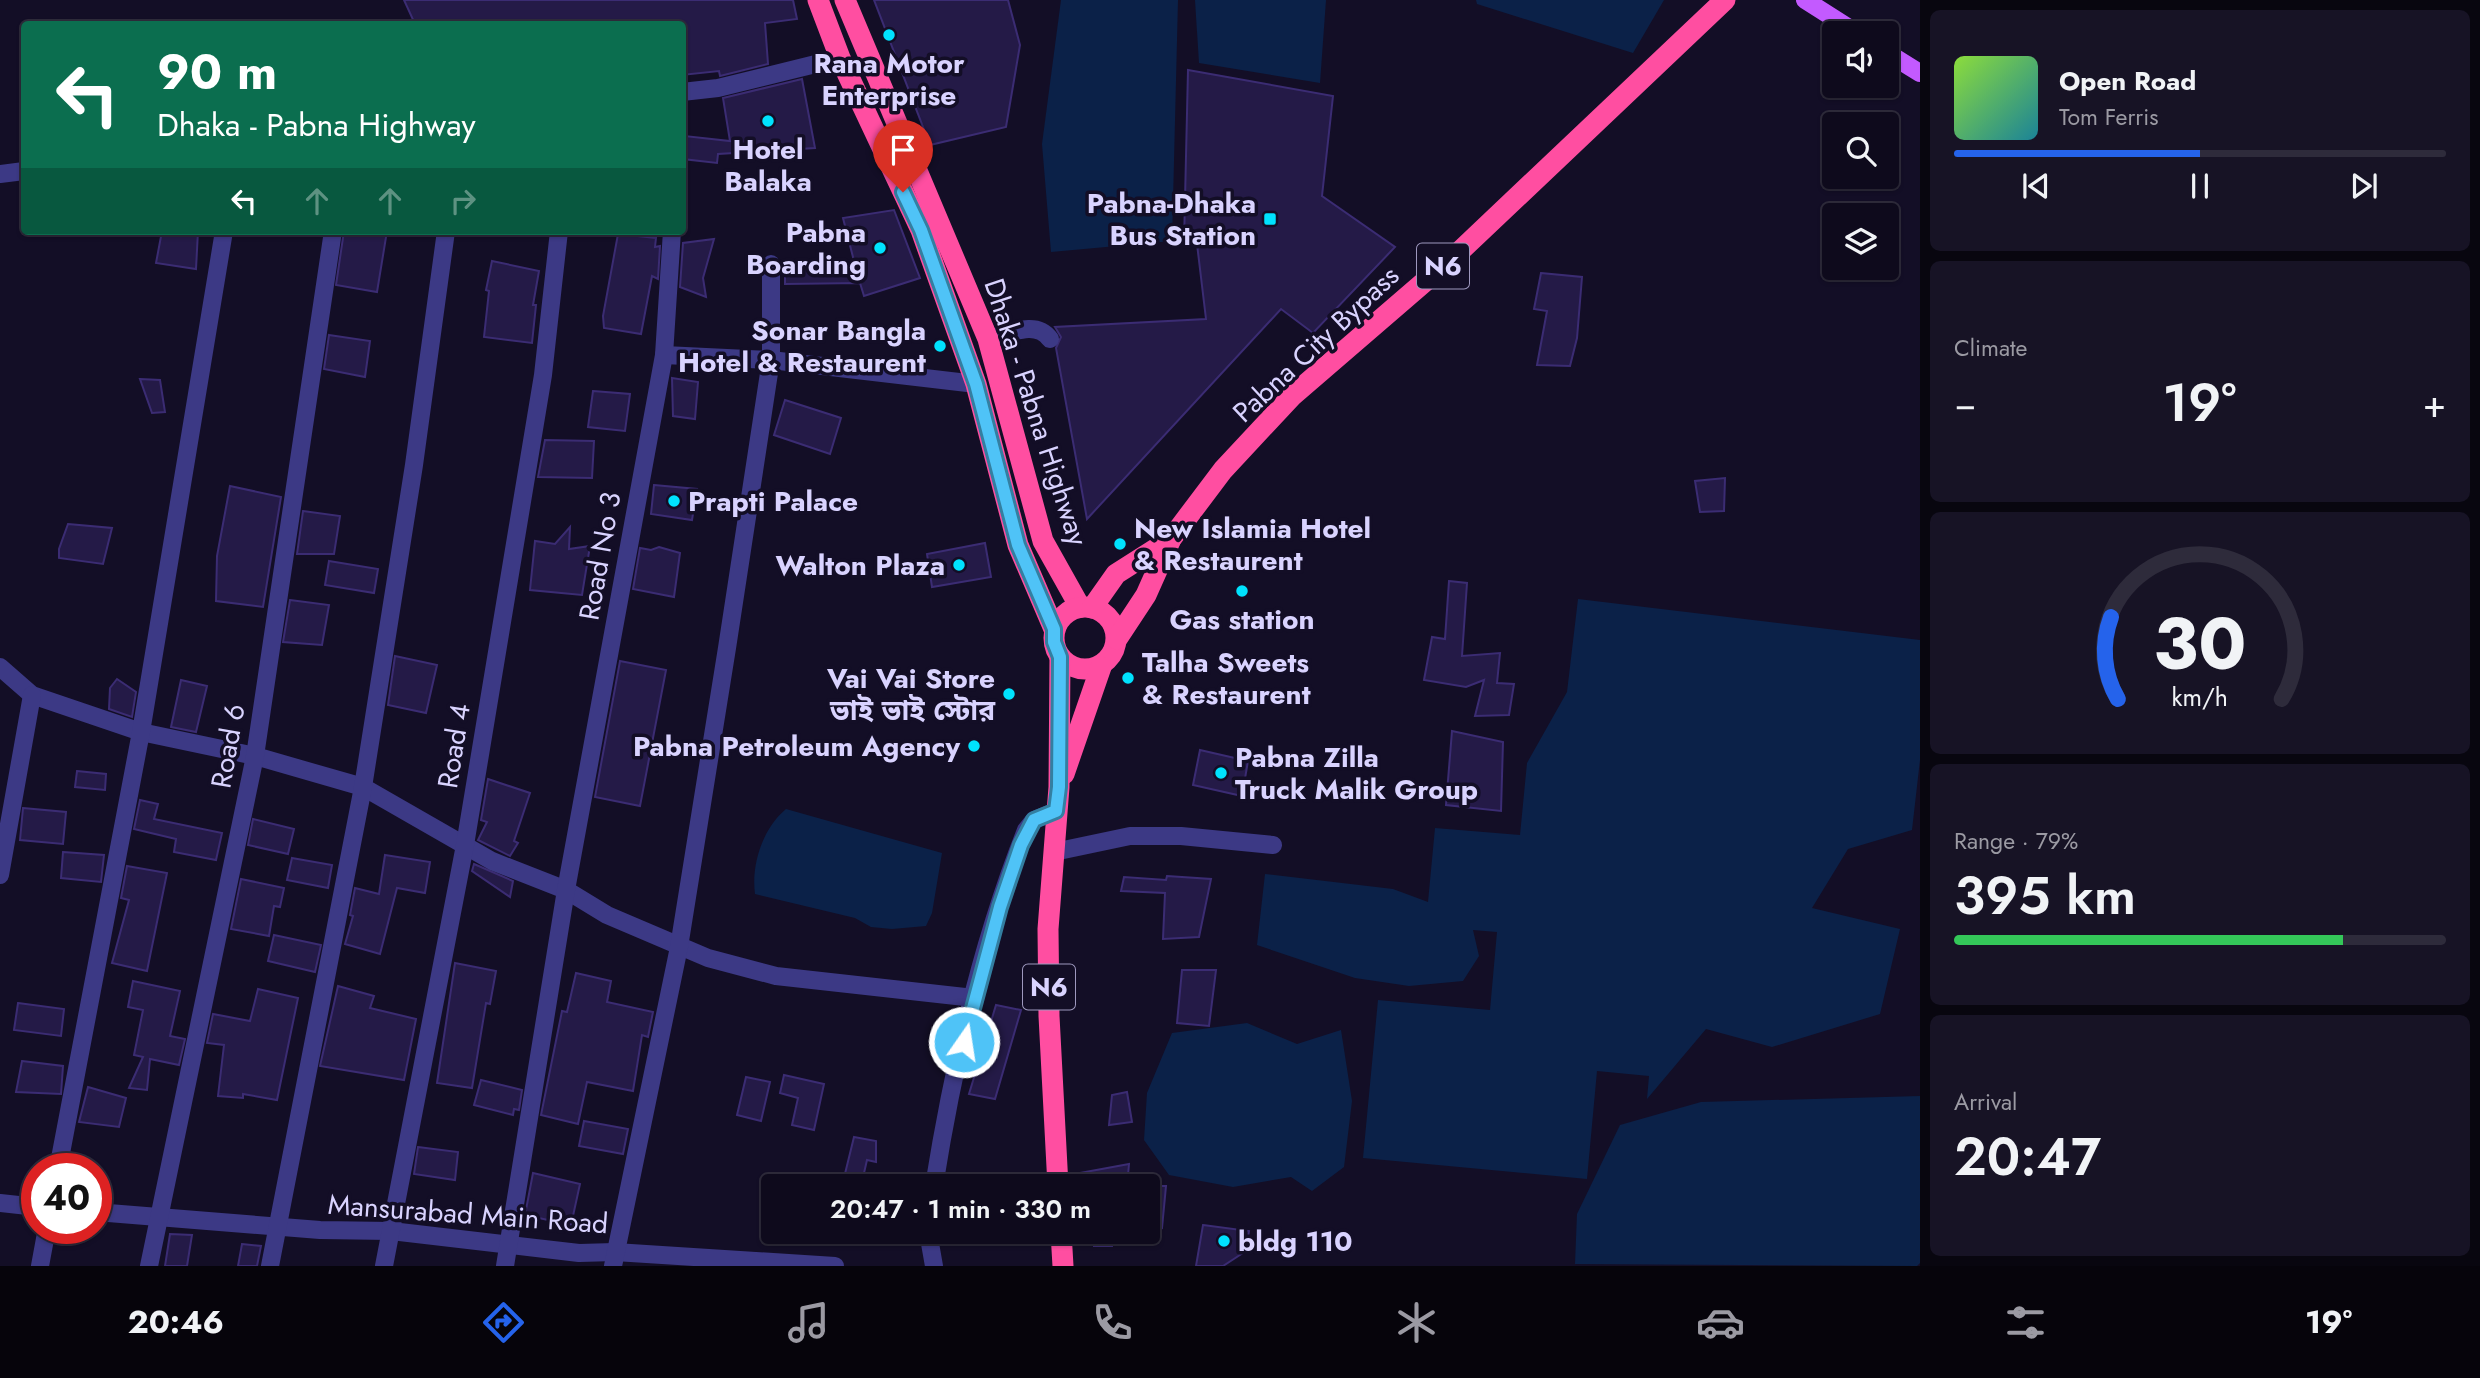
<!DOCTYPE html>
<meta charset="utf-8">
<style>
body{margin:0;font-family:Jost,"Noto Sans Bengali",sans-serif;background:#171325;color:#f1f3f6;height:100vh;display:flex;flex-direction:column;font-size:26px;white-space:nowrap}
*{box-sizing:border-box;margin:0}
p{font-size:23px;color:#9b9aa3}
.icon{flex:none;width:38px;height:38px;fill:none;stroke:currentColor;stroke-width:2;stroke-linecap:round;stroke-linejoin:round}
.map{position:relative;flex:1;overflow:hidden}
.details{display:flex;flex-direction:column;gap:10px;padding:10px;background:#08060f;width:560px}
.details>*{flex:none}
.guide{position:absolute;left:21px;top:21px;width:665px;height:214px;border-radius:7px;box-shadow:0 2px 5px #0004,0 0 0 2px #2e2b3b;background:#0b6e4f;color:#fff;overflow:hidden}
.fabs{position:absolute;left:1822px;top:21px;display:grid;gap:14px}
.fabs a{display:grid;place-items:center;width:77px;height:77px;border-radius:7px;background:#0e0a1c;box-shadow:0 2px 5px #0004,0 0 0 2px #2e2b3b;font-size:35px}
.speed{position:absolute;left:21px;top:1153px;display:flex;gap:14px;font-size:35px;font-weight:700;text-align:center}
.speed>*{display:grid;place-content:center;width:91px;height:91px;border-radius:50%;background:#0e0a1c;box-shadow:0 2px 5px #0004,0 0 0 2px #2e2b3b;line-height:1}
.speed .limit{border:10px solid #d22;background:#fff;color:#111}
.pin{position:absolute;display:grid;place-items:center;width:60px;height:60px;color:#fff;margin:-72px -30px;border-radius:50% 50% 50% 0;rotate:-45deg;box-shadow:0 0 7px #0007}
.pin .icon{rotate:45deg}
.me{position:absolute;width:77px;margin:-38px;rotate:13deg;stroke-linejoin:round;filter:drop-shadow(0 0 5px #0008)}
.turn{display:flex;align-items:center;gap:24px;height:147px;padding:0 21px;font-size:32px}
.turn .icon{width:91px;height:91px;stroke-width:2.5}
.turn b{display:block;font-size:49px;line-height:60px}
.lanes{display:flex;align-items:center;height:66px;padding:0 21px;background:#0003;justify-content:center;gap:35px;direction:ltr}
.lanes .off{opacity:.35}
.big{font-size:52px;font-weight:600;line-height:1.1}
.details .widget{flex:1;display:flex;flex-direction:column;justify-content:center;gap:10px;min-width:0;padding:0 24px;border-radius:10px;background:#171325}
.details .dial{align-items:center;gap:0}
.dial svg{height:182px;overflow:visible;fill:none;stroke:#2e2b3b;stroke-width:7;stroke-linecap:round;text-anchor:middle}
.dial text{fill:#f1f3f6;stroke:none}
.song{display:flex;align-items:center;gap:21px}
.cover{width:84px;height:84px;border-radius:10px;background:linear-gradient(135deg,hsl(90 70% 55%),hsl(190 70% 35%))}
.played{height:7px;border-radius:4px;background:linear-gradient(90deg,#2563eb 50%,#2e2b3b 50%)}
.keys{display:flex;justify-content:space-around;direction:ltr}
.heat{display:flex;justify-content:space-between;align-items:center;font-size:38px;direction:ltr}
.charge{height:10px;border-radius:5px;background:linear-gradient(90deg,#34c759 79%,#2e2b3b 0)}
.trip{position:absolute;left:761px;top:1174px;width:399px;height:70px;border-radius:7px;background:#0e0a1c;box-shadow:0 2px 5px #0004,0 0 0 2px #2e2b3b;font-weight:600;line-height:70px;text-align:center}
.menu{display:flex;height:112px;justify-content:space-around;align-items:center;background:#06040b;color:#9b9aa3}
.menu .icon{width:49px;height:49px}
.menu .selected{color:#2563eb}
.menu b{font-size:32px;color:#f1f3f6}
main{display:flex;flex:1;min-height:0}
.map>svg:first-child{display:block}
.water{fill:#0b2148}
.building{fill:#241a47;stroke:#3b2c73;stroke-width:2}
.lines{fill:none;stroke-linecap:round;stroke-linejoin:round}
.minor{stroke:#3c3985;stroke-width:18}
.major{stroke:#c35aff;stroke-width:18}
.highway{stroke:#ff4ea1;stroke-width:21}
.route-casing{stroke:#337fa1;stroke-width:18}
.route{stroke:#4fc3f7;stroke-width:12}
.poi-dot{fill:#00e2fe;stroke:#130e26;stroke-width:2.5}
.labels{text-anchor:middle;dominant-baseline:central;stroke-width:7;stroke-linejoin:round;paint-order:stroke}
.shield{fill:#130e26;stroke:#9e98be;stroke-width:2}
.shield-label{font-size:26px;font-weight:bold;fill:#d9d3ff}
.poi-label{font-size:28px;font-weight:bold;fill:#d9d3ff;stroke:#130e26;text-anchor:end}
.street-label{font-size:28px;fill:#d9d3ff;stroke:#130e26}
</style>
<main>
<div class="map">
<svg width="1920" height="1266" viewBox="0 0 1920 1266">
<rect width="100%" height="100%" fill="#130e26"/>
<g class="water">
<polygon points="1061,0 1178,0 1172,241 1051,252 1042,144"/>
<polygon points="1195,0 1326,0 1320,83 1199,63"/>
<polygon points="1476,0 1664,0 1633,53 1477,4"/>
<polygon points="1578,599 1920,640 1920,760 1912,830 1848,849 1812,908 1900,929 1880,1014 1772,1047 1706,1029 1647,1099 1649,1076 1597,1071 1587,1179 1363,1158 1378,1000 1490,1010 1497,932 1473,930 1479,956 1463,981 1409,986 1355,978 1257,945 1265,874 1393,889 1428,902 1435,828 1520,835 1527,763 1567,692"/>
<path d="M 786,809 L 942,853 L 932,913 L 926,926 L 892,929 L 871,927 L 855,918 L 755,894 C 751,864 763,828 786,809 Z"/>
<polygon points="1247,1023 1297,1044 1341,1030 1352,1101 1344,1167 1312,1191 1291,1177 1233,1187 1169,1175 1144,1140 1147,1093 1172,1033"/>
<polygon points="1920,1096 1920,1263 1917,1266 1575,1264 1577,1214 1620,1125 1701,1102"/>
</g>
<g class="building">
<polygon points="404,0 793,0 797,19 765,23 768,64 720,76 719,71 682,75 682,24 415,24"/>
<polygon points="874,0 1008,0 1020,45 1006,127 930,145"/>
<polygon points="1188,70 1333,96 1322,196 1395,247 1313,333 1281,309 1087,519 1056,348 1061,337 1055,327 1206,319 1197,244 1184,243"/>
<polygon points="802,79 815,148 718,154 717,163 683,159 685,136 730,141 723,98"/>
<polygon points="894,210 920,278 864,296 860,283 785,284 785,261 854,261 843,218"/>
<polygon points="162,231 198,231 196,269 156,263"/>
<polygon points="344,231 387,231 377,292 336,285"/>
<polygon points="618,234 656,238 655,247 660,246 658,279 652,276 641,334 604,328 603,316"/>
<polygon points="714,239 703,278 706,297 680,287 683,243"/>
<polygon points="492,261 539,271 533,305 536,305 532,343 484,337 489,291 486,290"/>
<polygon points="1541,273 1582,277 1577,338 1570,366 1537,365 1547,311 1534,309"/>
<polygon points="329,335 370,341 365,377 324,369"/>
<polygon points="672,378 698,382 695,419 673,416"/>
<polygon points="140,379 160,380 165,412 152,413"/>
<polygon points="593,391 630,394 625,431 588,427"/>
<polygon points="785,400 841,418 830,454 774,435"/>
<polygon points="545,440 594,441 592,478 538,477"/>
<polygon points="1725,478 1724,511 1700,512 1695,481"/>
<polygon points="654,485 697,489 692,520 651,514"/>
<polygon points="230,486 281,497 263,607 216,601 217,556"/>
<polygon points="303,511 340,516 334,554 297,554"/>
<polygon points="68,524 112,528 103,564 59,558 59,549"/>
<polygon points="570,527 569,549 590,546 582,595 530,590 535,541 555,544"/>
<polygon points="985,543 991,577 932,587 927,554"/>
<polygon points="659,547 680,553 674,597 633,589 640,548 651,550"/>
<polygon points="329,561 378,569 374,593 325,585"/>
<polygon points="1449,581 1467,583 1462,656 1500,653 1497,683 1514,684 1509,715 1475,716 1484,680 1466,687 1424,680 1432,637 1445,639"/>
<polygon points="290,600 329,605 322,645 283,642"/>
<polygon points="395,656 437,665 426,713 388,705"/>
<polygon points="620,661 666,670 640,806 595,797"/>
<polygon points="117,679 136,692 132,717 109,709 110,688"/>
<polygon points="181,680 207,686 196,732 171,727"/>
<polygon points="1452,731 1503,742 1501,811 1446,805"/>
<polygon points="1200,750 1248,761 1242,796 1193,785"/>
<polygon points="77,771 106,774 105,790 75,787"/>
<polygon points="488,779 530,793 514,841 518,843 510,856 478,840 487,822 481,820"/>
<polygon points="140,800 158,804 154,819 222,833 216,860 174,852 176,839 134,829"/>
<polygon points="23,808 66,812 63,844 20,840"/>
<polygon points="253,819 294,829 288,854 248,845"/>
<polygon points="63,852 104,855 101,882 61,878"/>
<polygon points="385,855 430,862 425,893 397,888 380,954 345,944 353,916 350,915 355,888 379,894"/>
<polygon points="292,858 332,865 328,888 287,880"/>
<polygon points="474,864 513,881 510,897 472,871"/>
<polygon points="127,866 167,873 147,971 112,963 129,900 121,898"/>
<polygon points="1167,876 1211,879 1199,937 1163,939 1165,893 1121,891 1124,877 1166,880"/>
<polygon points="241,879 284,888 280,907 274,906 269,936 231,929"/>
<polygon points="274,935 321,945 315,972 268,961"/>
<polygon points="455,963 496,971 490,1004 486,1003 472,1088 437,1083"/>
<polygon points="1182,970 1216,970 1209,1026 1177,1023"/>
<polygon points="576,973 611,981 607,1002 653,1012 648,1037 642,1035 633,1091 587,1082 578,1124 541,1115 562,1011 567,1012"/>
<polygon points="133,981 180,991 170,1036 185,1039 179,1065 150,1059 147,1090 129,1088 143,1057 134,1055 143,1010 128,1007"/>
<polygon points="338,986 374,996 370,1008 416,1019 404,1080 320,1066"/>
<polygon points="258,989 298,998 277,1100 243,1094 243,1098 218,1096 224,1045 207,1043 213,1014 250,1021"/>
<polygon points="18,1003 64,1009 61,1036 14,1030"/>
<polygon points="996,1005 1021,1010 995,1099 969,1094"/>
<polygon points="22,1061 63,1066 61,1094 16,1092"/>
<polygon points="784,1075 824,1084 814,1130 792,1125 798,1098 780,1093"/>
<polygon points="746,1077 770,1082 761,1121 737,1115"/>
<polygon points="481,1080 522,1090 519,1110 514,1109 513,1115 474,1105"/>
<polygon points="88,1087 126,1098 119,1127 79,1122"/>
<polygon points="1127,1092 1132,1122 1109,1125 1112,1095"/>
<polygon points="584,1121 628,1129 623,1154 579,1146"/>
<polygon points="854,1137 876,1141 876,1162 867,1160 861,1186 842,1186"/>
<polygon points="418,1147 458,1152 455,1180 414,1174"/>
<polygon points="1129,1164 1127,1186 1080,1173"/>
<polygon points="533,1173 580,1184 571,1225 525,1215"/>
<polygon points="1148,1186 1166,1186 1162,1228 1148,1224"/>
<polygon points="1203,1225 1249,1231 1246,1251 1223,1266 1196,1266"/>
<polygon points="1095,1232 1113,1232 1112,1246 1094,1246"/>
<polygon points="170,1234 192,1235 187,1266 165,1266"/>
<polygon points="242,1244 261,1246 257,1266 238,1266"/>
</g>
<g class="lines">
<g class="minor">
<polyline points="682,92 718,88 840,58"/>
<polyline points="0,174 24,171"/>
<path d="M 988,339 C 1009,334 1036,319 1050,339"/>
<polyline points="664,355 771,360 976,384"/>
<polyline points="0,667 32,695 141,732 255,756 363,787 492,861 566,890 607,915 708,958 776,976 974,998"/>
<polyline points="1054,852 1130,836 1181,836 1273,845"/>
<polyline points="0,875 32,695"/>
<polyline points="58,1169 141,732 224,231"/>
<path d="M 934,1186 C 953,1067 981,943 1026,830 L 1034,820 L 1056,811"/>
<polyline points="0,1203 37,1207"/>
<polyline points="96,1212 320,1230 391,1231 579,1253 615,1252 835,1266"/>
<polyline points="928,1232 934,1266"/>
<polyline points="40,1266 47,1228"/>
<polyline points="149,1266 255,756 333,231"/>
<polyline points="270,1266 363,787 414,465 446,231"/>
<polyline points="384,1266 465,845 543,375 559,231"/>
<polyline points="505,1266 566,890 664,355 672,231"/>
<polyline points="613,1266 679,947 727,648 771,360 771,264"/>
</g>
<g class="major">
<polyline points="1805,0 1857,33"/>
<polyline points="1886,52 1920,73"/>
</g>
<g class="highway">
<polyline points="818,0 840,58 921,230 976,384 1018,545 1054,629"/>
<polyline points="845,0 988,339 1043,541 1080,607"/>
<circle cx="1085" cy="638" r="31"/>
<polyline points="1092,608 1116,574 1171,539"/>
<polyline points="1117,639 1146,595 1171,539 1223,470 1292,396 1459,252 1725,0"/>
<polyline points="1064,774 1101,667"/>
<polyline points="1058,1186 1049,1016 1048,929 1059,787 1060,657"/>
<polyline points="1061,1232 1063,1266"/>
</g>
</g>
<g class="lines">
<g class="route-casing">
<polyline id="route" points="903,192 921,230 976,384 1018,545 1054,629 1054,642 1060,657 1059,787 1056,811 1034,820 1021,845 1000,907 964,1042"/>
</g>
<use href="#route" class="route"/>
</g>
<g class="poi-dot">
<circle cx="889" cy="35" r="7"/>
<circle cx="768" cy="121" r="7"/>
<rect x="1263" y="212" width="14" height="14" rx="3.5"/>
<circle cx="880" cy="248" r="7"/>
<circle cx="940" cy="346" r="7"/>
<circle cx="674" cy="501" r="7"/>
<circle cx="1120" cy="544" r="7"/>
<circle cx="959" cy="565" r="7"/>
<circle cx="1242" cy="591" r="7"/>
<circle cx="1128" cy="678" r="7"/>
<circle cx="1009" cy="694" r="7"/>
<circle cx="974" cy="746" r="7"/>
<circle cx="1221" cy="773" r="7"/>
<circle cx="1224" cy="1241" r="7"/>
</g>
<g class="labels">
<g class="shield">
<rect x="1417" y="243.5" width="52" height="45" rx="5"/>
<rect x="1023" y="964.5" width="52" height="45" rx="5"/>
</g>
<g class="shield-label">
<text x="1443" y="266">N6</text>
<text x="1049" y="987">N6</text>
</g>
<g class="poi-label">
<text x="889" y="63" text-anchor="middle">Rana Motor<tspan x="889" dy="32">Enterprise</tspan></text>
<text x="768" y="149" text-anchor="middle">Hotel<tspan x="768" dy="32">Balaka</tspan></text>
<text x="1256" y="203">Pabna-Dhaka<tspan x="1256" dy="32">Bus Station</tspan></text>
<text x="866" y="232">Pabna<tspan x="866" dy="32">Boarding</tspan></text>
<text x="926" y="330">Sonar Bangla<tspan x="926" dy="32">Hotel &amp; Restaurent</tspan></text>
<text x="688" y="501" text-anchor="start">Prapti Palace</text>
<text x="1134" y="528" text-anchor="start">New Islamia Hotel<tspan x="1134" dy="32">&amp; Restaurent</tspan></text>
<text x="945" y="565">Walton Plaza</text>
<text x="1242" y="619" text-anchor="middle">Gas station</text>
<text x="1142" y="662" text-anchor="start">Talha Sweets<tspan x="1142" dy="32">&amp; Restaurent</tspan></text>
<text x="995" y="678">Vai Vai Store<tspan x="995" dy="32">ভাই ভাই স্টোর</tspan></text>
<text x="960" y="746">Pabna Petroleum Agency</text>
<text x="1235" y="757" text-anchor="start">Pabna Zilla<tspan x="1235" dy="32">Truck Malik Group</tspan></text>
<text x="1238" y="1241" text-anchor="start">bldg 110</text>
</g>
<g class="street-label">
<text transform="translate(1316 344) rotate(-43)">Pabna City Bypass</text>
<text transform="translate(1036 412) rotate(72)">Dhaka - Pabna Highway</text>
<text transform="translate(600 556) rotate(-80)">Road No 3</text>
<text transform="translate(228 746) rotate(-80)">Road 6</text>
<text transform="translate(454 746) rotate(-81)">Road 4</text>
<text transform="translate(468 1214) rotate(4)">Mansurabad Main Road</text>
</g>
</g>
</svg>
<div class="fabs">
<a><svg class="icon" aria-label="sound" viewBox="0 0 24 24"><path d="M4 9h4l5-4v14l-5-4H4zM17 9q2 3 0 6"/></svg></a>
<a><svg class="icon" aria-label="search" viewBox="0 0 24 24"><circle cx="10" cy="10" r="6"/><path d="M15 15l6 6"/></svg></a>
<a><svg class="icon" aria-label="layers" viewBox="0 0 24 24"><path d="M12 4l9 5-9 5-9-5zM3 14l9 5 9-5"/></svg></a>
</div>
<div class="speed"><div class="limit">40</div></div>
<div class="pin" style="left:903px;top:192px;background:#d93025"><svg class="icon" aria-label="arrive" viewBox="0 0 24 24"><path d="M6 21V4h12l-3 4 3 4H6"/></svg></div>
<svg class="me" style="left:964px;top:1042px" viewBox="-20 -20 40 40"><circle r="17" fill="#4fc3f7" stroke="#fff" stroke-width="3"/><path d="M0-11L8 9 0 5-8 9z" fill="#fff"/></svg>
<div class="trip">20:47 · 1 min · 330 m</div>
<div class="guide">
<div class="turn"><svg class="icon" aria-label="left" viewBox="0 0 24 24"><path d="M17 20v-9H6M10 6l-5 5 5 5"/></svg><div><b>90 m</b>Dhaka - Pabna Highway</div></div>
<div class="lanes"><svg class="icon" aria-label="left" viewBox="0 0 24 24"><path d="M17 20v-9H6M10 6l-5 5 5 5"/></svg><svg class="icon off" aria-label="ahead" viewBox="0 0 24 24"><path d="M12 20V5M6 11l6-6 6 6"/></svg><svg class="icon off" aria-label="ahead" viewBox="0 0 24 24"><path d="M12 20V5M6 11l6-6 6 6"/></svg><svg class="icon off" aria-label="right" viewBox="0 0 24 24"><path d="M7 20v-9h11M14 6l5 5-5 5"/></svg></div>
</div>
</div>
<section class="details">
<div class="widget">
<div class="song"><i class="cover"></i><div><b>Open Road</b><p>Tom Ferris</p></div></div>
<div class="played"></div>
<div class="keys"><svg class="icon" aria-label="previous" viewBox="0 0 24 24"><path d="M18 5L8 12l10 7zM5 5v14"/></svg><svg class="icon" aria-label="pause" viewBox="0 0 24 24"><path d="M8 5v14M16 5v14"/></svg><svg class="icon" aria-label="next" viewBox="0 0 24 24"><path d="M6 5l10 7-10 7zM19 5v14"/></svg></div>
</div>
<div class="widget"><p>Climate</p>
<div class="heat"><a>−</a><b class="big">19°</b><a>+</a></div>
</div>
<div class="widget dial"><svg viewBox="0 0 100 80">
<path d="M14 69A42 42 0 1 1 86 69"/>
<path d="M14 69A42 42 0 0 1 11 33" stroke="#2563eb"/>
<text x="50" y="56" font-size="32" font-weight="700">30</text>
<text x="50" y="72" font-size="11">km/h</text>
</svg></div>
<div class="widget"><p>Range · 79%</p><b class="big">395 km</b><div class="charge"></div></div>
<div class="widget"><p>Arrival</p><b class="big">20:47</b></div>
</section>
</main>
<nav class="menu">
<b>20:46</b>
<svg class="icon selected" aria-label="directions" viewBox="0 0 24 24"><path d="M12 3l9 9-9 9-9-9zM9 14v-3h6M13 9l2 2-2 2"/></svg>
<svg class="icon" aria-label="music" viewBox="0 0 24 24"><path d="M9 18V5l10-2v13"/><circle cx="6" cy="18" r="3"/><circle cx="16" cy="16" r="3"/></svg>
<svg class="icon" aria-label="phone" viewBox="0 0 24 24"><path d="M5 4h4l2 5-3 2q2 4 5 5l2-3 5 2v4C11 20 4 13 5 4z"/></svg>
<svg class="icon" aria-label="climate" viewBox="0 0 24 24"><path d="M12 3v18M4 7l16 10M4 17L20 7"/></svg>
<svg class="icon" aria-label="car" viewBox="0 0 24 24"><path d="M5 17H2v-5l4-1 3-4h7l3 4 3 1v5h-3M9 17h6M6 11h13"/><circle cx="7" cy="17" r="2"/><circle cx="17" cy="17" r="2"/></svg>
<svg class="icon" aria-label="filters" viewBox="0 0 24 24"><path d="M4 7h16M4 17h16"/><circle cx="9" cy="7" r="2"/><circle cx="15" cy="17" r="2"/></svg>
<b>19°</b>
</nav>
